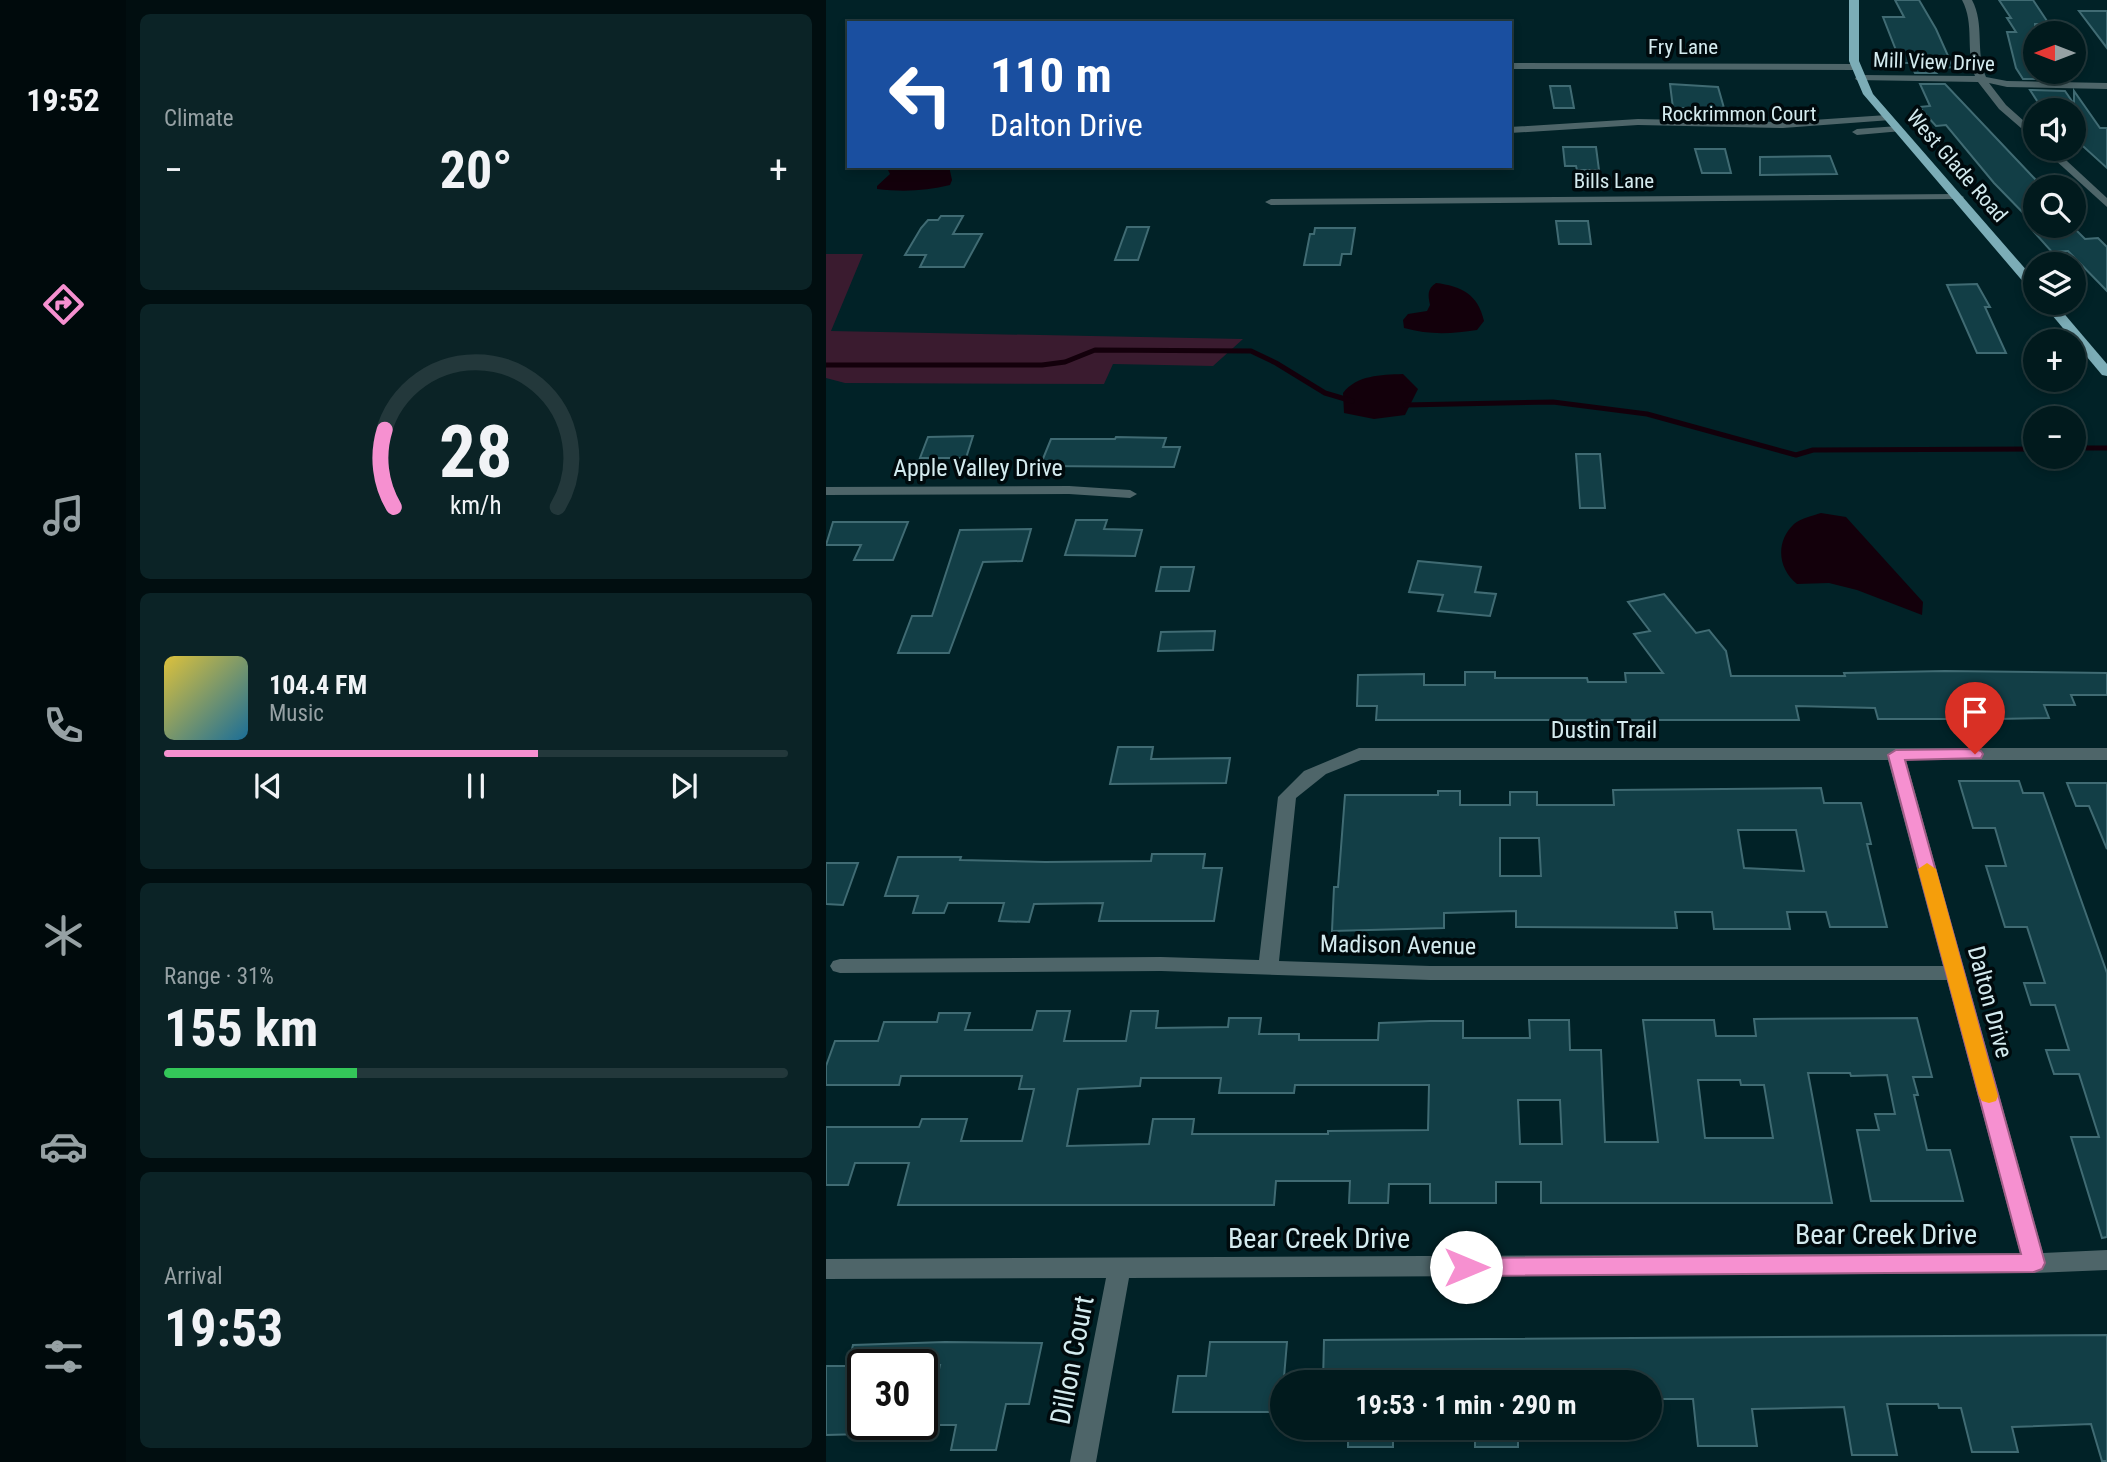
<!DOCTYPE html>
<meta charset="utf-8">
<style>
body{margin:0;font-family:"Roboto Condensed",sans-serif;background:#0b2326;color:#f1f3f6;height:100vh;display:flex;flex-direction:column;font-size:26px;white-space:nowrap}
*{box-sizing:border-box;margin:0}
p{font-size:23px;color:#96a1a4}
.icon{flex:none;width:38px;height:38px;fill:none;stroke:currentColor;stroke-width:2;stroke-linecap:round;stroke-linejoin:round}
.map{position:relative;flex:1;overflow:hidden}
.panel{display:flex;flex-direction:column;gap:14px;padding:14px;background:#010e10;width:700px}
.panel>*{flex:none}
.top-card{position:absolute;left:21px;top:21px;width:665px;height:147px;border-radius:0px;box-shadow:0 4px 10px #0003,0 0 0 2px #23383b;background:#1a4fa0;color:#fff;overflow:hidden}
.needle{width:46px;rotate:270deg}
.tools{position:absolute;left:1197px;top:21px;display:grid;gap:14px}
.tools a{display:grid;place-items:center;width:63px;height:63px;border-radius:50%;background:#011a1d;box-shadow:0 4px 10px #0003,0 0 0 2px #23383b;font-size:35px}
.speed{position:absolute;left:21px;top:1349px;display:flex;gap:14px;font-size:35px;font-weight:700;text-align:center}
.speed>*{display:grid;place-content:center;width:91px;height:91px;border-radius:50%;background:#011a1d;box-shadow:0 4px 10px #0003,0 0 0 2px #23383b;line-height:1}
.speed .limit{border:4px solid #111;border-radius:10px;background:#fff;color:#111}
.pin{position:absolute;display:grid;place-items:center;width:60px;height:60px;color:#fff;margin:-72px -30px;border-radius:50% 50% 50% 0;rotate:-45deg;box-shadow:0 0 7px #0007}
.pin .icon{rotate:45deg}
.me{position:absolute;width:77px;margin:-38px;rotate:90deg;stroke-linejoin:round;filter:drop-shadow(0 0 5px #0008)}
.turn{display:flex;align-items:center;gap:24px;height:147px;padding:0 28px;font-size:32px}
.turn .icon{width:91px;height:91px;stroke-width:2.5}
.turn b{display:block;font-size:49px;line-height:60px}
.big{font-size:52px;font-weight:700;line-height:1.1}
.panel .widget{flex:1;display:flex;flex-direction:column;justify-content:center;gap:10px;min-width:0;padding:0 24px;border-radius:10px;background:#0b2326}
.panel .dial{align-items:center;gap:0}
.dial svg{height:182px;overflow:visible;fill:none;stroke:#23383b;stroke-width:7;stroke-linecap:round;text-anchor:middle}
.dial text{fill:#f1f3f6;stroke:none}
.song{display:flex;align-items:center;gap:21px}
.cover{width:84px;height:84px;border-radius:10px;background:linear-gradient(135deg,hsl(50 70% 55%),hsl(200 70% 35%))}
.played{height:7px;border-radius:4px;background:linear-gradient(90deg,#f690d0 60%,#23383b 60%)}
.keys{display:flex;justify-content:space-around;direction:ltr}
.heat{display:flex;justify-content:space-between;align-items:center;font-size:38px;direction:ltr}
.charge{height:10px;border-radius:5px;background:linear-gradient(90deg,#34c759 31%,#23383b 0)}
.trip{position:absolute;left:444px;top:1370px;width:392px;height:70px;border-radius:35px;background:#011a1d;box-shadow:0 4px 10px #0003,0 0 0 2px #23383b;font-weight:700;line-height:70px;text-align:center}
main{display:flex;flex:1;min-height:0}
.menu{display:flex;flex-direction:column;width:126px;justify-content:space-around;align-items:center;background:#000a0c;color:#96a1a4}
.menu .icon{width:49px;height:49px}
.menu .active{color:#f690d0}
.menu b{font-size:32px;color:#f1f3f6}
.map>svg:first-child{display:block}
.green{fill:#3a1b2f}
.water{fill:#13000b}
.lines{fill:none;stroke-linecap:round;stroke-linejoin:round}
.stream{stroke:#13000b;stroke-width:5}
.building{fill:#123e46;stroke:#406b73;stroke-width:2;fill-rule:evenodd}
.minor{fill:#4e6569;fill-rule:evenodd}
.major{fill:#7cadb7;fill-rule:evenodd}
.route{fill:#f690d0;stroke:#a05e87;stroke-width:2}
.slow{fill:#f59e0b}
.labels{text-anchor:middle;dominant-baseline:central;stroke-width:7;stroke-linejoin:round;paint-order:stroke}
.far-street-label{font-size:21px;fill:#d4ebef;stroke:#000a0d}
.street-label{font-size:24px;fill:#d4ebef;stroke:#000a0d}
.near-street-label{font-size:28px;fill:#d4ebef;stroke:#000a0d}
</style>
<main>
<nav class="menu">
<b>19:52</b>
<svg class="icon active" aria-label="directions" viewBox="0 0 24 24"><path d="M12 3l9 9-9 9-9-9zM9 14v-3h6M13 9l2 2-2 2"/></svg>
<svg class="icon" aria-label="music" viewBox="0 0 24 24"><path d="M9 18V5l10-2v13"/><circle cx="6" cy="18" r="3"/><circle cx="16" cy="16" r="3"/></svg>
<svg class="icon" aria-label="phone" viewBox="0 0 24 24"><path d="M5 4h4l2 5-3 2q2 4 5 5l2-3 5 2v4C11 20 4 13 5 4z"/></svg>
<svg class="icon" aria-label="climate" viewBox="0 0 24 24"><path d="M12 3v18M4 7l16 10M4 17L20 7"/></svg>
<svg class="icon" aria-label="car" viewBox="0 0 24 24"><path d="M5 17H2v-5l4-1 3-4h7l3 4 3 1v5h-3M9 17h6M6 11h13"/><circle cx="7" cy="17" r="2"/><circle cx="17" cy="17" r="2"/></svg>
<svg class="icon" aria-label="filters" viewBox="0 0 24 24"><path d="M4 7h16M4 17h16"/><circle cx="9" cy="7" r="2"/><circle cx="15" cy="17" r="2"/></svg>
</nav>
<section class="panel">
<div class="widget"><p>Climate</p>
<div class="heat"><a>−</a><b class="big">20°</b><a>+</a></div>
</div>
<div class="widget dial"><svg viewBox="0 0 100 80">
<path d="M14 69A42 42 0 1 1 86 69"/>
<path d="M14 69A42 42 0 0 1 10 35" stroke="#f690d0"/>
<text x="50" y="56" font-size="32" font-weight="700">28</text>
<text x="50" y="72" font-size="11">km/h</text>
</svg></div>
<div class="widget">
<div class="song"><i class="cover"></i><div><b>104.4 FM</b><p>Music</p></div></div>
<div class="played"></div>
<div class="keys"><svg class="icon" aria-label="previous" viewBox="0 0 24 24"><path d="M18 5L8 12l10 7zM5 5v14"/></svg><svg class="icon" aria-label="pause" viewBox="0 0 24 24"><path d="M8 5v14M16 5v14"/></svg><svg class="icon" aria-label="next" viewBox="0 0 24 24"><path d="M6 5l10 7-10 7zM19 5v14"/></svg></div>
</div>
<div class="widget"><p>Range · 31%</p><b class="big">155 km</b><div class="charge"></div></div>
<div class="widget"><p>Arrival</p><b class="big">19:53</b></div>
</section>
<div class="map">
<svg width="1281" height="1462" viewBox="0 0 1281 1462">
<rect width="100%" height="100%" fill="#012227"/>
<polygon class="green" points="0,254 37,254 5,331 417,339 387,366 287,364 278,384 19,383 0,378"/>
<g class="water">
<path d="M 67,166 L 123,166 L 126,180 L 124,185 C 100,191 76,192 51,189 L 51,186 L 64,174 L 62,170 Z"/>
<path d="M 610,283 C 635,286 652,294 658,321 L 651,330 C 625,334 603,335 578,328 L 577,320 L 582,314 L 601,311 L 604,305 C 602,295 601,289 610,283 Z"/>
<path d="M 577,374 L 592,389 L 579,415 L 548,419 L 518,413 L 517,393 C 531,375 554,375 577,374 Z"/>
<path d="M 995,513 L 1020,517 L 1097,602 L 1096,615 L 1031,590 L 1003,583 L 971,584 C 952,569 949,542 968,524 C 975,518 986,516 995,513 Z"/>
</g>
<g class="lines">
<g class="stream">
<polyline points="0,365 216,365 239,362 269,350 425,351 450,363 499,393 526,401"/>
<polyline points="579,405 727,402 821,414 970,455 987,450 1209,449"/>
<polyline points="1248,448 1281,448"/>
</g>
</g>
<g class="building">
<polygon points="1069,0 1093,0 1110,29 1127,67 1107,70 1110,73 1089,73 1084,63 1075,63 1057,17 1078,17"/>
<polygon points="1173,0 1207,0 1223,24 1209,24 1209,72 1226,72 1231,79 1197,79 1190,68 1181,32 1190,32 1181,18 1185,18"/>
<polygon points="1253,11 1281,11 1281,48"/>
<polygon points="844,84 892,87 898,108 847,108"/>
<polygon points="1094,84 1119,84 1209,179 1209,225 1168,183 1120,125 1110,126 1093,107 1104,106"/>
<polygon points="724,86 744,86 748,108 728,108"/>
<polygon points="1204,90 1239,91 1248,104 1248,91 1274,128 1281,128 1281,168 1248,138 1248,110 1217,110"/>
<polygon points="737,147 770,147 773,170 751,170 750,166 739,166"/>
<polygon points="869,149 899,149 905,173 876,173"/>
<polygon points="1004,156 1011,174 934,175 934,157"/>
<polygon points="115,216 137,216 127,234 156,234 138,267 94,267 100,255 79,255 95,228 102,220 112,220"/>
<polygon points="730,221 762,221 765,244 733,244"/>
<polygon points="301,227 323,227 312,260 289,260"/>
<polygon points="489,228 529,228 525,254 516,254 514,265 478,265 484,234 488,234"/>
<polygon points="1249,229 1259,239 1272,238 1281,247 1281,291 1242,251 1226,252 1208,232"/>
<polygon points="1151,284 1164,307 1159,307 1180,353 1151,353 1121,285"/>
<polygon points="147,436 140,458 94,458 102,437"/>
<polygon points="290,437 340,438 337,447 354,447 348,467 214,466 225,439 289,439"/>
<polygon points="750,454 774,454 779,508 754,508"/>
<polygon points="250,520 281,520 278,529 316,530 309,556 239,555"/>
<polygon points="7,522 82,522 67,560 28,560 35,545 0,545"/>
<polygon points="205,529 196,561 157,562 123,653 72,653 86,616 106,616 134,530"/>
<polygon points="592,561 655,567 649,592 670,594 664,616 612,611 617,595 583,592"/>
<polygon points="335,567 368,567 363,591 330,591"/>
<polygon points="838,594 870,633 883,630 900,651 905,676 1019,676 1018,673 1119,671 1281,673 1281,695 1245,695 1249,705 1218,705 1223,718 1170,719 1052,719 1049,708 970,706 973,720 550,720 551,706 531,706 532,675 598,674 598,685 639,685 639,672 669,672 669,678 761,678 762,682 800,682 799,673 837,673 808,634 824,631 802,602"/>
<polygon points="389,631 387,650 332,651 335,632"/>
<polygon points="292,747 327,747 325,759 404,758 400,783 284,784"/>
<polygon points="1133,781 1193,781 1197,793 1217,793 1281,973 1281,1237 1276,1238 1245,1137 1273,1137 1253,1074 1228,1074 1220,1050 1243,1050 1229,1005 1205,1005 1198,983 1219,983 1201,927 1179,927 1160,866 1180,866 1169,828 1147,828"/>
<polygon points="1241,783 1281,783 1281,849 1263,806 1250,806"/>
<path d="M 995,788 L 998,803 L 1035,803 L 1045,844 L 1041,844 L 1061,927 L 1004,927 L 1000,912 L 961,912 L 964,929 L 888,929 L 886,912 L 849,912 L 851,928 L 690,927 L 690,911 L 618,913 L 618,928 L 506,931 L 508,887 L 512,887 L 519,795 L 612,795 L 612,791 L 634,791 L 634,805 L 684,805 L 684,792 L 711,792 L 711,805 L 788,805 L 787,790 ZM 912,830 L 970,830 L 978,871 L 918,868 ZM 674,838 L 713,838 L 715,876 L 674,876 Z"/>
<polygon points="326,854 379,854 377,868 396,868 388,921 273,921 277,903 208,904 203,922 173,921 178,903 122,903 118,913 87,913 92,896 59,896 72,857 135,857 134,860 219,862 325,861"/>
<polygon points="0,863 32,863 17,905 0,904"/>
<path d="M 211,1011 L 244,1011 L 238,1041 L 300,1041 L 305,1011 L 332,1011 L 330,1028 L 402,1027 L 403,1018 L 435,1018 L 433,1034 L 473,1034 L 473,1040 L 552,1040 L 553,1023 L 604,1021 L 637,1021 L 637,1038 L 704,1038 L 703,1020 L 743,1020 L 744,1050 L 775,1050 L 779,1142 L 832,1142 L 817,1020 L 888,1020 L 890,1036 L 930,1036 L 928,1019 L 1091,1018 L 1106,1077 L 1087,1077 L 1092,1095 L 1088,1095 L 1101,1150 L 1124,1150 L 1137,1201 L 1045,1201 L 1031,1130 L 1053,1130 L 1049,1114 L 1069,1114 L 1061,1075 L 1025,1076 L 1024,1073 L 982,1073 L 1006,1203 L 715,1203 L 715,1182 L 670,1182 L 670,1203 L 604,1203 L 604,1184 L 563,1184 L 562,1203 L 523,1203 L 524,1181 L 450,1181 L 448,1205 L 72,1205 L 83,1163 L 29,1163 L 22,1185 L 0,1185 L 0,1127 L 93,1127 L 96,1119 L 141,1119 L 135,1141 L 196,1141 L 208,1089 L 193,1089 L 196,1076 L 75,1076 L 73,1085 L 0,1085 L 0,1066 L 9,1041 L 52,1041 L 58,1022 L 111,1022 L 113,1013 L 144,1013 L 139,1030 L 206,1030 ZM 315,1078 L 395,1078 L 393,1093 L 468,1093 L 469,1085 L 603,1085 L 602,1130 L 502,1131 L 502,1134 L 366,1134 L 368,1119 L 327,1119 L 323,1144 L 241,1146 L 252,1089 L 314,1086 ZM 872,1080 L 914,1080 L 915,1085 L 938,1085 L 947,1138 L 879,1138 ZM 692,1100 L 734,1100 L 736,1144 L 694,1144 Z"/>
<polygon points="1281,1335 1281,1461 1276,1461 1265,1424 1186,1427 1192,1452 1146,1452 1135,1408 1113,1408 1112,1404 1061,1404 1071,1455 1026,1455 1018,1407 926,1409 931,1446 872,1446 867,1399 824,1399 824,1382 497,1382 498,1340"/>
<polygon points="119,1342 216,1343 203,1404 180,1404 170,1450 125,1450 130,1425 100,1425 114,1365 22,1365 27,1345"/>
<polygon points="384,1342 461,1342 455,1412 347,1412 352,1376 380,1376"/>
<polygon points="0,1366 37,1366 37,1434 0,1435"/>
<rect x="522" y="1428" width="45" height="19"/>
<rect x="649" y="1428" width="43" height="19"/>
</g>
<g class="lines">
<g class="minor">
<path d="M 1136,0 L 1146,0 C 1159,24 1149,52 1160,77 L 1181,81 L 1281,83 L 1281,89 L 1181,87 L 1163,83 L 1180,105 L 1209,131 L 1209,140 L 1173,109 L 1152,82 L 1030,80 L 1029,78 L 1034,75 L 1149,76 C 1139,51 1149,24 1136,0 Z"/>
<polygon points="684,63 1029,64 1034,67 1029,70 684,69"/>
<polygon points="1061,115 1065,116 1065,120 957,128 812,125 684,133 684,127 812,119 957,122"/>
<polygon points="1072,126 1076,127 1076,131 1031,135 1026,132 1031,129"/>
<polygon points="1217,149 1228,149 1281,198 1281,207"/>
<polygon points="1132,194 1138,197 1136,199 445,205 439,202 445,199"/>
<polygon points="243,486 304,490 311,494 304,498 243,494 0,495 0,487"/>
<path d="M 533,748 L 1281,748 L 1281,760 L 1080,760 L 1217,1253 L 1281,1250 L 1281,1270 L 1208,1273 L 303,1278 L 270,1462 L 244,1462 L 280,1278 L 0,1279 L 0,1259 L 1194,1253 L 1121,980 L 604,980 L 335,971 L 14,973 L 7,971 L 4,966 L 7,961 L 14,959 L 335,957 L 433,960 L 452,797 L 478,771 ZM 535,760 L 1062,760 L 1117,966 L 604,966 L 453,961 L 470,798 L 500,774 Z"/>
</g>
<g class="major">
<polygon points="1023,0 1033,0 1033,61 1047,94 1209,280 1209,292 1205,291 1037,94 1023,61"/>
<polygon points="1216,303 1229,303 1281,364 1281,376 1276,375"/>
</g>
</g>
<polygon class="route" points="1149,749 1155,751 1157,754 1155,758 1079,760 1219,1263 1216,1269 1208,1272 640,1276 633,1273 629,1267 633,1261 640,1258 1195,1254 1062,755 1070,750"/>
<polygon class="slow" points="1101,863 1110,869 1172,1096 1170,1101 1163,1103 1156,1101 1153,1096 1092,869"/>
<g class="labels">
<g class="far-street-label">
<text x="857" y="47">Fry Lane</text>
<text transform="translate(1108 62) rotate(2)">Mill View Drive</text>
<text x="913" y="114">Rockrimmon Court</text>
<text transform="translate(1131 166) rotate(49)">West Glade Road</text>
<text x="788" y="181">Bills Lane</text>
</g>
<g class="street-label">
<text x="152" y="468">Apple Valley Drive</text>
<text x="778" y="730">Dustin Trail</text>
<text transform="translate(572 945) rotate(1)">Madison Avenue</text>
<text transform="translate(1164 1002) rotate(75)">Dalton Drive</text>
</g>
<g class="near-street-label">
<text x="1060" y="1234">Bear Creek Drive</text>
<text x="493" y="1238">Bear Creek Drive</text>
<text transform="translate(246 1360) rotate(-79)">Dillon Court</text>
</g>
</g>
</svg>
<div class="tools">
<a><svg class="needle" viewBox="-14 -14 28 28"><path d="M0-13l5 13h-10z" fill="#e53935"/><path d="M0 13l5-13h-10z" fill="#96a1a4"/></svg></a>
<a><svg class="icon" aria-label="sound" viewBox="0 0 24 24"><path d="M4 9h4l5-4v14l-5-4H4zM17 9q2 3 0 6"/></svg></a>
<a><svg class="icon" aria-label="search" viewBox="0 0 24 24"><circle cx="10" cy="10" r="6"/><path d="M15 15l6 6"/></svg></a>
<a><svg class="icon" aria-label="layers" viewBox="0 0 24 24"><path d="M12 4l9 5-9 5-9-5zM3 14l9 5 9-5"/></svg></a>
<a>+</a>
<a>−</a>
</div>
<div class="speed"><div class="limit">30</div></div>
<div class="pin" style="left:1149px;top:754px;background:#d93025"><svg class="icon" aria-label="arrive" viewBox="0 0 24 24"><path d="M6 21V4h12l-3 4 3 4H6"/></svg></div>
<svg class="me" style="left:640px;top:1267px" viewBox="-20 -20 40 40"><circle r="19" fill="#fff"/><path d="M0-13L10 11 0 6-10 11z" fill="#f690d0"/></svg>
<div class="trip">19:53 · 1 min · 290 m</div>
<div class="top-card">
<div class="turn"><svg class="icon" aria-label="left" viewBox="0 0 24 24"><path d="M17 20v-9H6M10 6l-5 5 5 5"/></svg><div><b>110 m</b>Dalton Drive</div></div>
</div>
</div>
</main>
